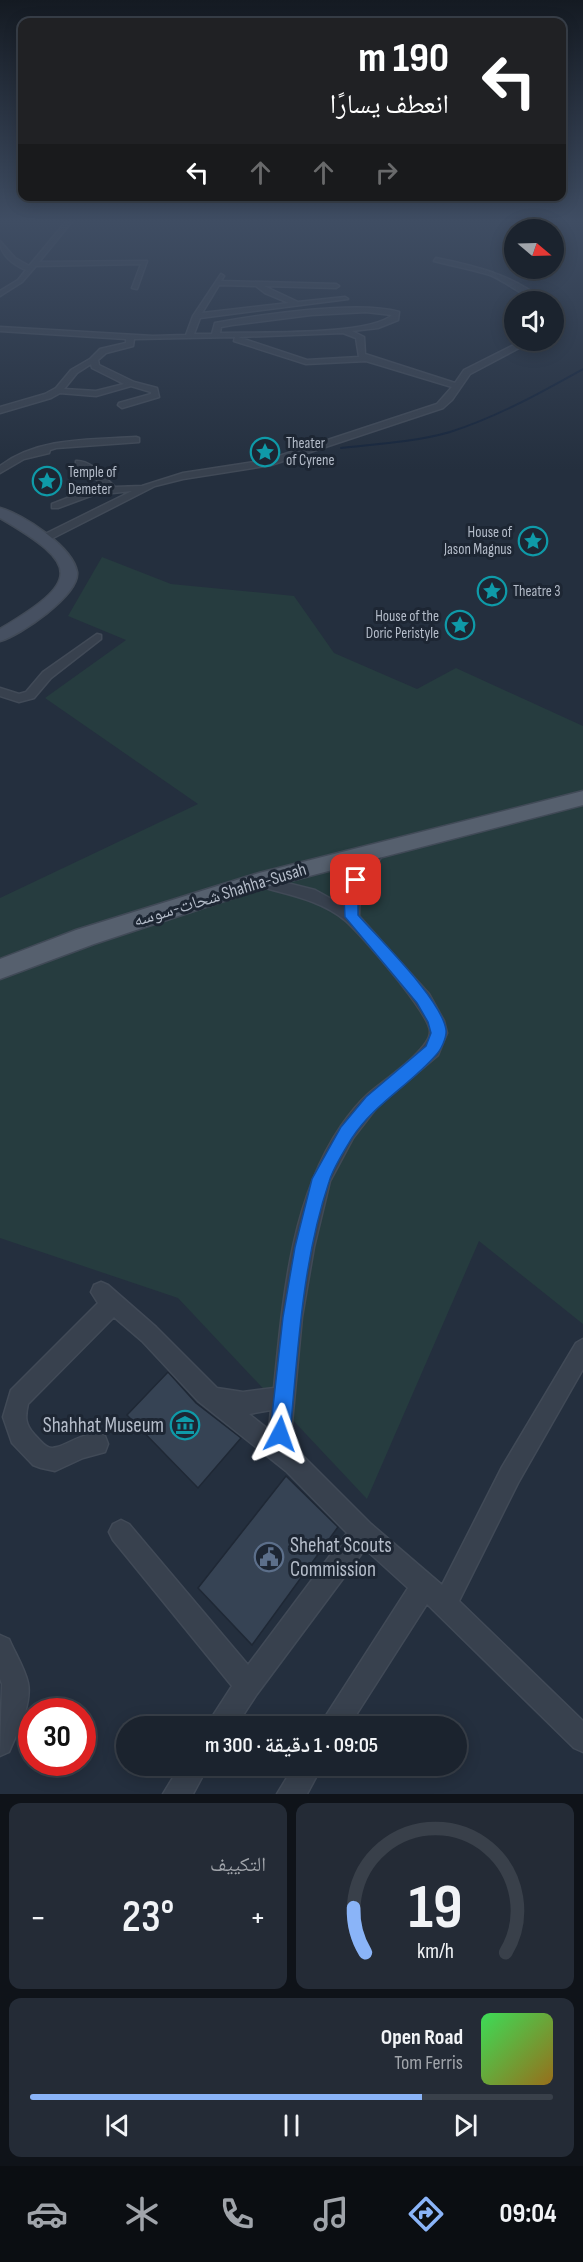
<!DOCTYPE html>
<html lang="ar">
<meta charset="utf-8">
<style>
body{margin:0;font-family:"Sofia Sans Condensed","Noto Naskh Arabic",sans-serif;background:#242b36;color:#f1f3f6;direction:rtl;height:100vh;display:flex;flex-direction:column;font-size:22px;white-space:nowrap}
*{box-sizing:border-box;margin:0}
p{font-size:20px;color:#a0a4aa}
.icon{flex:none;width:33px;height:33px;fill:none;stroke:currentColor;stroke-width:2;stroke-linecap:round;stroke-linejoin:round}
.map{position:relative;height:1794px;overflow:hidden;direction:ltr}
.drawer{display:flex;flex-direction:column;gap:9px;padding:9px;background:#0f1319;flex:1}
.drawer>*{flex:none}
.hud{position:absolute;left:18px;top:18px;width:548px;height:183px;border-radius:12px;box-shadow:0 3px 15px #0003,0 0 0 2px #39404a;direction:rtl;background:#202124;color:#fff;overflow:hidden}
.needle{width:39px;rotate:109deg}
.buttons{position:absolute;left:504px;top:219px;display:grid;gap:12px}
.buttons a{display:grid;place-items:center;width:60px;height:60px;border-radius:50%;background:#1b232e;box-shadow:0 3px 15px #0003,0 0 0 2px #39404a;font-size:30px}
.speed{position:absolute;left:18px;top:1698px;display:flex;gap:12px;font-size:30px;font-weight:700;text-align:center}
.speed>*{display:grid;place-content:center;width:78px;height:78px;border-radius:50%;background:#1b232e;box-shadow:0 3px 15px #0003,0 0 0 2px #39404a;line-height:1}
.speed .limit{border:9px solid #d22;background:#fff;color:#111}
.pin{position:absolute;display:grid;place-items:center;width:51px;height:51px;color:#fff;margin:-26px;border-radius:12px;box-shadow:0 3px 9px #0006}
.me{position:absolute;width:66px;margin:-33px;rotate:4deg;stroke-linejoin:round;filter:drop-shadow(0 0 4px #0008)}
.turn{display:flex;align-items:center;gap:21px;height:126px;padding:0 18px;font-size:27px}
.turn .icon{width:78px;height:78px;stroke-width:2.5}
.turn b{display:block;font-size:42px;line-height:51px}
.lanes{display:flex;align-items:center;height:57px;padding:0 18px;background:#0003;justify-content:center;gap:30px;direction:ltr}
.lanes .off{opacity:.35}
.big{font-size:45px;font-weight:600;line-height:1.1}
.drawer .widget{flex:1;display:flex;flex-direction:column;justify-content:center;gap:9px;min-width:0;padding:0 21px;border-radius:12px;background:#242b36}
.drawer .dial{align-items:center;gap:0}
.dial svg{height:156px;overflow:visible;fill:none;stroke:#39404a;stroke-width:7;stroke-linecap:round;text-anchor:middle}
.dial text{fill:#f1f3f6;stroke:none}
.song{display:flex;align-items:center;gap:18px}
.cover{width:72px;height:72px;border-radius:9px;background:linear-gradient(135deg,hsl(130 70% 55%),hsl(40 70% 35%))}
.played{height:6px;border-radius:3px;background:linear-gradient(90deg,#8ab4f8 75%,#39404a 75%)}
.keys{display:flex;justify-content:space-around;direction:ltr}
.heat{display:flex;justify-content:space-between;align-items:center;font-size:33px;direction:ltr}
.drawer .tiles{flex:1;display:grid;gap:9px;grid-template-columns:1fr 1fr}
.widget:last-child{grid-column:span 2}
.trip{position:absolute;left:116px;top:1716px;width:351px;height:60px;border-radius:30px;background:#1b232e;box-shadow:0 3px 15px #0003,0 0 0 2px #39404a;font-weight:600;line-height:60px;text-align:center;direction:rtl}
.menu{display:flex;height:96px;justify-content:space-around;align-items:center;background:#0b0e12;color:#a0a4aa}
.menu .icon{width:42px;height:42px}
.menu .on{color:#8ab4f8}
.menu b{font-size:27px;color:#f1f3f6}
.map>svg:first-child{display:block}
.green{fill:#263c3f}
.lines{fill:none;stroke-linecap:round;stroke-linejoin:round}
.stream{stroke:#17263c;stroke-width:2}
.building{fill:#364354;stroke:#1f2835;stroke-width:1.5}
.minor-casing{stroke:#414a57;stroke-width:3}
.secondary-casing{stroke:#414a57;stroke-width:3}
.primary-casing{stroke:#414a57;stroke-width:3}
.minor{fill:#38414e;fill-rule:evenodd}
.secondary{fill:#465061;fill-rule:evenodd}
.primary{fill:#56606e;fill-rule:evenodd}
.route{fill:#1a73e8;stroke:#114b97;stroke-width:1.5}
.labels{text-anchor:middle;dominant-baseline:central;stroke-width:6;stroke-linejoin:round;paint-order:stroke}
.far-poi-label{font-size:15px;fill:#b4bcc9;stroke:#1d2633;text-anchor:start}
.street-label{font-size:18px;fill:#b4bcc9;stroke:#1d2633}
.near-poi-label{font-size:21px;fill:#b4bcc9;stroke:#1d2633;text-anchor:end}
</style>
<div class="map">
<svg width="583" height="1794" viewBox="0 0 583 1794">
<rect width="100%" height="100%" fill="#242f3e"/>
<polygon class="green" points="102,557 171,584 294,596 334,653 417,689 456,668 583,726 583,1324 479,1241 367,1499 178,1298 0,1238 0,898 198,804 45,698 126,640 68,616"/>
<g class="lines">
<path class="stream" d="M 341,448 C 378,444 415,442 450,432 C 497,417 540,393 583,369"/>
</g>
<g class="building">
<polygon points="168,1372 196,1403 241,1438 198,1488 127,1415"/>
<polygon points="286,1476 338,1527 252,1645 198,1588"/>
</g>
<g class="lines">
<g class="minor-casing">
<g id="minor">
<path d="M 68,219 L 74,219 L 39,262 L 147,261 L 137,289 L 132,288 L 141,264 L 36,266 L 22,282 L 0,296 L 0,291 L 18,280 L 26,270 C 14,265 0,255 0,241 L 15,258 L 29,266 Z"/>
<path d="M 436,258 C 475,266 514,275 545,302 C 530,302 506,281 490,275 C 471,269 453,266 434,261 Z"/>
<path d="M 221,274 L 224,276 L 221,281 L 336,284 L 339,286 L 336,288 L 264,286 L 298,302 L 345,297 L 348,299 L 200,318 L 194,334 L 212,334 L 215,323 C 259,315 358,300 399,312 L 398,320 L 378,328 L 352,331 L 364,337 L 365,354 L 455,383 L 464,370 L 524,340 L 534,340 L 470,374 L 452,400 L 443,408 L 271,465 L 183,479 L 155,486 L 47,541 L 39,541 L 39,537 L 132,491 L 93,495 L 58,508 L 52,508 L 52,504 L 88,490 L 105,488 L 89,472 L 76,465 L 76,461 C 91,460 104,477 115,487 L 142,486 L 183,473 L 267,460 L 437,404 L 452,387 L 366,361 L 306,364 L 234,341 L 235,337 L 134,339 L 133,346 L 106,353 L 98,360 L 99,365 L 134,382 L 157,388 L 159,397 L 122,408 L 118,405 L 119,403 L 151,394 L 151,392 L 131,386 L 96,396 L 60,393 L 51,398 L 0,413 L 0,407 L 45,394 L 56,388 L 71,370 L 90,359 L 100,349 L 126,343 L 126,339 L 0,331 L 0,327 L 153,336 L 186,335 L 193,316 ZM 219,285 L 256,286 L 265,293 L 289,303 L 202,313 ZM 366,312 L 392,315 C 369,336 255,332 220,333 L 221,327 L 232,325 L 311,315 ZM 343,333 L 356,338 L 359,357 L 307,360 L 238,337 ZM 91,364 L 92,368 L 124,384 L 96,391 L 64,389 L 77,373 Z"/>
<path d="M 136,437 L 139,438 L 139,442 L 56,448 L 50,450 L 49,453 L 24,459 L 0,473 L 0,466 C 39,437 90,440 136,437 Z"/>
<polygon points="97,634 101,635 101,639 51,678 34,698 19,702 0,696 0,688 19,694 26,692 43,672"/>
<path d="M 379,845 L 386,850 C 370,875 359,883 359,916 L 429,994 L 444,1021 L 447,1033 L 438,1055 L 377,1107 L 353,1138 L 330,1181 L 314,1247 L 302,1317 L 291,1433 L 303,1456 L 371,1524 L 442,1585 L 502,1467 L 576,1343 L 583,1339 L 583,1369 L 518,1483 L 459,1601 L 583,1721 L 583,1752 L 574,1748 L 427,1604 L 349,1726 L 321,1726 L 325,1717 L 408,1588 L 365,1549 L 257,1694 L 236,1726 L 208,1726 L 212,1717 L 232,1686 L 113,1540 L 109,1532 L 113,1524 L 121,1520 L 129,1524 L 248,1665 L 347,1533 L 286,1471 L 198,1401 L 142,1341 L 114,1317 L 28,1404 C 25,1417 25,1424 34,1434 C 38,1438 43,1445 48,1447 C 60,1453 84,1427 105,1436 L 108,1444 L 105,1452 L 83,1458 L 55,1471 L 41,1468 L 33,1465 L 12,1443 L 3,1417 L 11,1390 L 98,1303 L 91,1292 L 94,1285 L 101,1282 L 108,1285 L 156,1327 L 217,1388 L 243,1392 L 274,1388 C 283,1301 290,1201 341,1126 C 348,1116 357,1104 367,1095 C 381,1082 430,1050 430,1032 C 431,1015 361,934 346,921 C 320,899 285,894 254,885 L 252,881 L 259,876 L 315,890 L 344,906 C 346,888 359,851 379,845 ZM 271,1410 L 269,1430 L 249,1414 Z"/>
<path d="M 0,1635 L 9,1639 C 15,1653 25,1669 28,1683 C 32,1705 17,1733 9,1752 L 0,1756 L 2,1684 L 0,1679 Z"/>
<polygon points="180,1766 208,1766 193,1794 163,1794"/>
<polygon points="294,1766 322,1766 307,1794 277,1794"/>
</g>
</g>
<g class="secondary-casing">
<path id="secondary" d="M 0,508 C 23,514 73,547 77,572 C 80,595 19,636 0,641 L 0,629 C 81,581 81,565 0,518 Z"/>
</g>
<g class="primary-casing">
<polygon id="primary" points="583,791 583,805 263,888 94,944 0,979 0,959 76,930 259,873"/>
</g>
<use href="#minor" class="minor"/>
<use href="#secondary" class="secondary"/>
<use href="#primary" class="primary"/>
</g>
<linearGradient id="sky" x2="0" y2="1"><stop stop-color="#141a22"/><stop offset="0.47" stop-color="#3f4d63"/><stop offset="1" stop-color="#3f4d63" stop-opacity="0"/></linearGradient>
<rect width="583" height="470" fill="url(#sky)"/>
<path class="route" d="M 356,875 L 362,880 L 358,898 L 358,915 C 380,940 442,1000 446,1030 C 447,1037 441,1050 436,1055 C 410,1085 374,1104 352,1138 C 344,1151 333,1168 329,1182 C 302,1262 298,1351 290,1434 L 287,1441 L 280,1444 L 273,1441 L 270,1434 L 283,1317 L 295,1247 L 312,1179 L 341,1127 L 366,1097 L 426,1046 L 431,1033 L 428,1022 L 417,1003 L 345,917 L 344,898 L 349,880 Z"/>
<defs>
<g id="sight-ring" transform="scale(1.5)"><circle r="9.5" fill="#1d2633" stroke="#0f9aa8" stroke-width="1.5"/><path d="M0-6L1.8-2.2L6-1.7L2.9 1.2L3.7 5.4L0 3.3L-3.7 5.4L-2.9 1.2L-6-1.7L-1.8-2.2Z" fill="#0f9aa8"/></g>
<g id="museum-ring" transform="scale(1.5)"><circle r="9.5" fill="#1d2633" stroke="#0f9aa8" stroke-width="1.5"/><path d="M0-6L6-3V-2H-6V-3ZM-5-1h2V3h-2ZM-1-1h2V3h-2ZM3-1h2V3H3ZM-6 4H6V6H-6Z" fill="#0f9aa8"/></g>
<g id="civic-ring" transform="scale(1.5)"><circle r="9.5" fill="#1d2633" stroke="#5c6f8a" stroke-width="1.5"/><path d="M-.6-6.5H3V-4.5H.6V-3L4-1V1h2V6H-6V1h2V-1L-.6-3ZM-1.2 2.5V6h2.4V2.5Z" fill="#5c6f8a"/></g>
</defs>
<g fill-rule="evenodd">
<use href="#sight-ring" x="265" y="452"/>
<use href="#sight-ring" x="47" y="481"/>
<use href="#sight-ring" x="533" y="541"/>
<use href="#sight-ring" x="492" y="591"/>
<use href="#sight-ring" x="460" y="625"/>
<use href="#museum-ring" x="185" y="1425"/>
<use href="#civic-ring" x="269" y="1557"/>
</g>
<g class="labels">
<g class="far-poi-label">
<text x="286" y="443">Theater<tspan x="286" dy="17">of Cyrene</tspan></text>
<text x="68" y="472">Temple of<tspan x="68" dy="17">Demeter</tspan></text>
<text x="512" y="532" text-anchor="end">House of<tspan x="512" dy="17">Jason Magnus</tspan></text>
<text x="513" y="591">Theatre 3</text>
<text x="439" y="616" text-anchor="end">House of the<tspan x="439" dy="17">Doric Peristyle</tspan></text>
</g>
<g class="street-label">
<text transform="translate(220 895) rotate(-17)">شحات-سوسه Shahha-Susah</text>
</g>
<g class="near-poi-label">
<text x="164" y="1425">Shahhat Museum</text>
<text x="290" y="1545" text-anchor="start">Shehat Scouts<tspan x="290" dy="24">Commission</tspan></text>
</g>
</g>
</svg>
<div class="buttons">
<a><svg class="needle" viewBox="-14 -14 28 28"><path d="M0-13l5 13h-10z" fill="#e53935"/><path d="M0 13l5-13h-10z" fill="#a0a4aa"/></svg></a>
<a><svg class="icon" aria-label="sound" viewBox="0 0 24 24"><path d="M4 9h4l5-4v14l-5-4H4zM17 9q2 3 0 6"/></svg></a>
</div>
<div class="speed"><div class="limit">30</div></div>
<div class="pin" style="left:356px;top:880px;background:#d93025"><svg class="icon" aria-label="arrive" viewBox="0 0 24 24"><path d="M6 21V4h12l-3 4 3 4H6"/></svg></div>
<svg class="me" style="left:280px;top:1434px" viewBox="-20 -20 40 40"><path d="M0-17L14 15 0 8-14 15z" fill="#1a73e8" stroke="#fff" stroke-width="4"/></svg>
<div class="trip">09:05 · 1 دقيقة · 300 m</div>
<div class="hud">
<div class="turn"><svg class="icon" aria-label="left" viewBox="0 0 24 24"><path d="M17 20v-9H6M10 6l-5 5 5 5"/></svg><div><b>190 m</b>انعطف يسارًا</div></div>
<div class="lanes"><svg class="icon" aria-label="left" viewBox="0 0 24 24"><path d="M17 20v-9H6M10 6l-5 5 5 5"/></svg><svg class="icon off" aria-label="ahead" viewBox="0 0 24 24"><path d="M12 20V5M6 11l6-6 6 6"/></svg><svg class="icon off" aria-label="ahead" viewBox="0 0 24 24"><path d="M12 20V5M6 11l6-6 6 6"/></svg><svg class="icon off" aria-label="right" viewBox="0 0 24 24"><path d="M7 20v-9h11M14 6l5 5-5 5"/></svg></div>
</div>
</div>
<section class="drawer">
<div class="tiles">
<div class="widget dial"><svg viewBox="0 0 100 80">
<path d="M14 69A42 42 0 1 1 86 69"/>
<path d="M14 69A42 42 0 0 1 8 46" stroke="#8ab4f8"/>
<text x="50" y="56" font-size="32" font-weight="700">19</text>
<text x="50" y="72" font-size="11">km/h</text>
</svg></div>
<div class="widget"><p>التكييف</p>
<div class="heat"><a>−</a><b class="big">23°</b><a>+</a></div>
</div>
<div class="widget">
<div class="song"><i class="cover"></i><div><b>Open Road</b><p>Tom Ferris</p></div></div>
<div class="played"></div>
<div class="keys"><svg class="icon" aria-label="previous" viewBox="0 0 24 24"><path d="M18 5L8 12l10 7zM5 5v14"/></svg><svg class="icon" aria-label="pause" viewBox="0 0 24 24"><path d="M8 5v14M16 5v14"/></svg><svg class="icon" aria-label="next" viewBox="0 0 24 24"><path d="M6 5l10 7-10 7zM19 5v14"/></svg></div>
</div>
</div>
</section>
<nav class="menu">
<b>09:04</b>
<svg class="icon on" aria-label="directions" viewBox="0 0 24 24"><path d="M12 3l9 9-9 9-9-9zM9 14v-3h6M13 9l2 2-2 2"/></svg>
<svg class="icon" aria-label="music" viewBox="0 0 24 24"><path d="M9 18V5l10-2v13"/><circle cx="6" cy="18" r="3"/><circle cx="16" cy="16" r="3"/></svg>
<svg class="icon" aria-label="phone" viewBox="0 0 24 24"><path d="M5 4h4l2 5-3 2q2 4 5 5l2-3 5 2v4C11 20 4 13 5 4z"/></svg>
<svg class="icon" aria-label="climate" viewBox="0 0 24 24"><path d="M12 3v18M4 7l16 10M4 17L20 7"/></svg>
<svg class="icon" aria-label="car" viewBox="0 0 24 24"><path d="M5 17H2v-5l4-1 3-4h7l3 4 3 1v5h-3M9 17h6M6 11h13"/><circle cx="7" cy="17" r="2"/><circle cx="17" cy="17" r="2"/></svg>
</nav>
